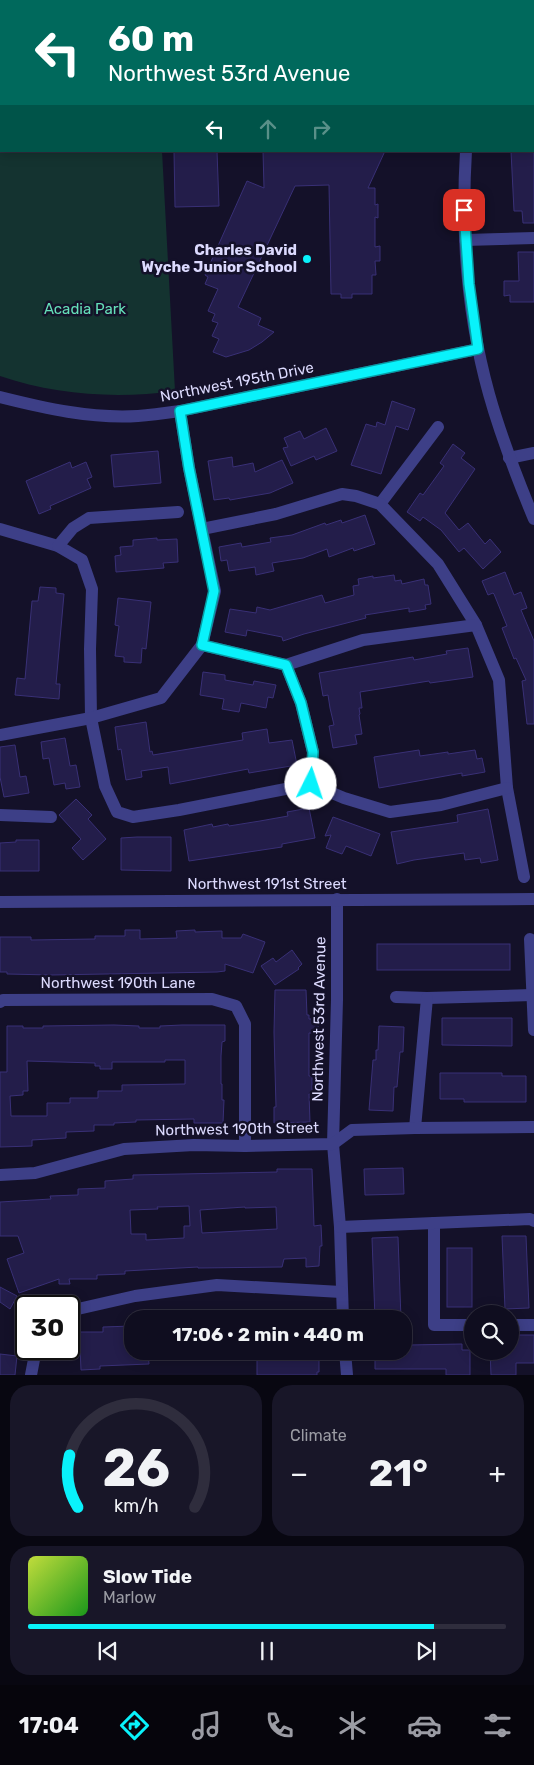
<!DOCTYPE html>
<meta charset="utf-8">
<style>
body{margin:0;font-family:Rubik,sans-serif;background:#181628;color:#f1f3f6;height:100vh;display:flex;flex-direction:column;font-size:19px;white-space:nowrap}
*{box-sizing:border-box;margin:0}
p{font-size:16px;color:#9b9ca4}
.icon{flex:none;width:28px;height:28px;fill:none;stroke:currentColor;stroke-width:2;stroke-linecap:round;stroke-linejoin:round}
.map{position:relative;height:1375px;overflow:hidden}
.details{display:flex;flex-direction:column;gap:10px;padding:10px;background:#080711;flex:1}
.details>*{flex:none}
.hud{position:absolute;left:0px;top:0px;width:535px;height:152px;box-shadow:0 2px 12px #0003,0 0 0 1px #2f2d3d;background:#00695c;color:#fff;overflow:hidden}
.buttons{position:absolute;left:464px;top:1305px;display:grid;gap:10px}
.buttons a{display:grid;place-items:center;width:55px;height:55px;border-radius:50%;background:#0f0d1f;box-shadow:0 2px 12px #0003,0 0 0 1px #2f2d3d;font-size:25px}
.speed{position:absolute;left:15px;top:1295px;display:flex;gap:10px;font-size:25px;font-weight:700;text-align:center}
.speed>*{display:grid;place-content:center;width:65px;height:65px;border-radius:50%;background:#0f0d1f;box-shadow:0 2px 12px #0003,0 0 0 1px #2f2d3d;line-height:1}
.speed .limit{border:2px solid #111;border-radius:8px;background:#fff;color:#111}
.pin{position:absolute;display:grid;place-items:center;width:42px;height:42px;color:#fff;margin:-21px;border-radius:10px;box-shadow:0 2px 8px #0006}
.me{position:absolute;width:55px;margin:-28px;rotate:4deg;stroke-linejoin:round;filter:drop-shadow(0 0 4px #0008)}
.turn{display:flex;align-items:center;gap:18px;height:105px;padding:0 25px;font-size:22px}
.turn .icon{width:65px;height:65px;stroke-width:2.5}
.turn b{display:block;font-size:35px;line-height:42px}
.lanes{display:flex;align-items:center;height:48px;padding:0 25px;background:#0003;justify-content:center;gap:25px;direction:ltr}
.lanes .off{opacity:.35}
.big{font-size:38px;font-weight:700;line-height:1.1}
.details .tile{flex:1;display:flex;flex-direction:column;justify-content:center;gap:8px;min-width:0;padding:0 18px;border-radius:20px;background:#181628}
.details .dial{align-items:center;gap:0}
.dial svg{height:130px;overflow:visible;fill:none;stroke:#2f2d3d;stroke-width:7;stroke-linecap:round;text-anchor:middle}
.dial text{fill:#f1f3f6;stroke:none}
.song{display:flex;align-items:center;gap:15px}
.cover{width:60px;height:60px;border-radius:8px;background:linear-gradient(135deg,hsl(70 70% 55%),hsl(120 70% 35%))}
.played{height:5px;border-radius:2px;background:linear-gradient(90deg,#09f2fb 85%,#2f2d3d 85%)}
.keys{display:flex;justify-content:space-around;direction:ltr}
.heat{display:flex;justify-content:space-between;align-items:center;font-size:28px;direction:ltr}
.details .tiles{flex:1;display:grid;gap:10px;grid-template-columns:1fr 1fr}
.tile:last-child{grid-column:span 2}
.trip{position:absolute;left:124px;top:1310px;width:288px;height:50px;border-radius:20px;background:#0f0d1f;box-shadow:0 2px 12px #0003,0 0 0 1px #2f2d3d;font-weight:700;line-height:50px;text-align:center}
.dock{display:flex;height:80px;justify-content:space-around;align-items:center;background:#06050c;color:#9b9ca4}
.dock .icon{width:35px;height:35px}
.dock .selected{color:#09f2fb}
.dock b{font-size:22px;color:#f1f3f6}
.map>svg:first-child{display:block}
.green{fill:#143330}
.building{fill:#231d4a;stroke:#393076;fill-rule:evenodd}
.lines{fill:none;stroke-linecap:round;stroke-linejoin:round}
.minor{stroke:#3d3f87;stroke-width:12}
.tertiary{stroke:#3d3f87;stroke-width:12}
.route-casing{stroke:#069da3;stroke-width:12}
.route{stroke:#09f2fb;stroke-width:9}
.poi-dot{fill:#09f2fb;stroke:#141129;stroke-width:2}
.labels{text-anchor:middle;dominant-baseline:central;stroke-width:5;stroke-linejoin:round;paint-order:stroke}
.poi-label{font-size:15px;font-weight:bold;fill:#dcdafe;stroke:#141129;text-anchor:end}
.park-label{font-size:15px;fill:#65dfb9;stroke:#141129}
.street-label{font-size:15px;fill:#dcdafe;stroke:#141129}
</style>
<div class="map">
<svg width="534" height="1375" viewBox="0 0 534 1375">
<rect width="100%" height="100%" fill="#141129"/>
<path class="green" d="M 0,41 L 1,41 L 1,151 L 162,151 L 175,391 C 116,399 56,395 0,376 Z"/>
<g class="building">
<polygon points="174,151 217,151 219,206 175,207"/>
<polygon points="263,151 385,151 368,188 375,188 375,205 378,204 378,218 375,217 375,247 380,246 380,261 375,261 376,275 372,275 372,294 352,294 352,298 341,298 341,294 331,294 329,185 295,186 238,307 261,318 258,325 274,332 262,342 249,350 226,357 213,352 219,339 212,336 218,323 212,321 215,314 208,311 218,289 205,284 208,277 205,275 247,181 264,188"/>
<polygon points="511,151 534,151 534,223 523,223 522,211 514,211"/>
<polygon points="518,252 534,252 534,302 510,302 510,295 504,296 504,281 519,281"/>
<polygon points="392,401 415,409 408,430 396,426 381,474 351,465 366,424 376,427 377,422 385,425"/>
<polygon points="326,428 337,451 316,460 314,456 291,466 283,448 288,447 284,438 300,431 304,439"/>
<polygon points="453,444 465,453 461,458 475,469 445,513 459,530 468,523 485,544 490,539 501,552 483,569 464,548 459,552 441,530 423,517 420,521 407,512 420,493 423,495 444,466 440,463"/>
<polygon points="158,451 161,483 114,487 111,455"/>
<polygon points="232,457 233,467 253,463 255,472 282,460 293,483 270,493 230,500 229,498 214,500 208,461"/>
<polygon points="70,462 72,468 86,462 92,477 87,479 91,488 50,506 51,509 39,514 26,481"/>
<polygon points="365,515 375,544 354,551 353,548 329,557 327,549 303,558 272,563 274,571 256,575 255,567 229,571 227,560 221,561 219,547 241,543 242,547 271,542 270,538 292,535 325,523 326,525 341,520 342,523"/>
<polygon points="157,538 157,540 177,539 178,562 163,563 164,568 116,572 115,556 121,555 120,547 133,546 133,540"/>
<polygon points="505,572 514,595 521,592 527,608 521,610 534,641 534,724 527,724 522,681 526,680 516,658 514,659 502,628 507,626 494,594 493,593 488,595 482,581"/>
<polygon points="394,575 395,581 401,580 402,584 424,579 425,585 428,585 431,604 425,605 426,609 409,612 409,608 365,615 366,618 304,634 283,641 282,637 247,630 246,636 225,632 230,609 256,613 257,607 270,610 322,595 325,603 354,595 353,586 359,585 358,579 373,576 373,578"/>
<polygon points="40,587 56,588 56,593 64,594 56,684 60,684 59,699 15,695 17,678 25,679 32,601 38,601"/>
<polygon points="118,598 151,602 146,649 142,648 141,663 124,662 124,657 115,656 119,626 115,625"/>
<polygon points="468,648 473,677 430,683 429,681 360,692 362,708 359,708 360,714 359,715 362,734 355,735 357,744 333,748 329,726 334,725 330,708 328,695 323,696 319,673 413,657 414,660 447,654 446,651"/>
<polygon points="203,672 225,675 225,680 253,685 254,681 276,685 273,698 268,697 266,708 241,703 239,712 222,709 224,699 200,695"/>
<polygon points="146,722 150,752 152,751 153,755 243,740 242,733 267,729 269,743 292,740 297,765 249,773 248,769 170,784 168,767 141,771 142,777 126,780 121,749 118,750 115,727"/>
<polygon points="65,738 70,766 76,765 80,787 66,789 65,783 54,785 49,758 43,759 41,742"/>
<polygon points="15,745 20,777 26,776 29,793 4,797 0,777 0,747"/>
<polygon points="419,750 420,756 448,752 448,754 475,750 477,759 482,758 485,772 462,776 462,773 379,788 374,757"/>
<polygon points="76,799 92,815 88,819 106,839 83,860 72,848 81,839 59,815"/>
<polygon points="309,808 315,838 282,844 282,847 189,861 184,830 212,824 213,827 228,824 229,826 260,821 288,816 287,812"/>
<polygon points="488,809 498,860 481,863 480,858 465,860 464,853 414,860 397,864 391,832 458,822 457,815"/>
<polygon points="333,817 380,834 371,856 346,846 342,854 326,848 331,835 325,836"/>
<polygon points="137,837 171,837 171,871 121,870 121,838"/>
<polygon points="16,840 39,840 39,871 0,871 0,843 16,842"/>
<polygon points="125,930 140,930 140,939 177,938 176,931 195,930 195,932 222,931 222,938 241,938 243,934 265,942 253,973 225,964 225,971 217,972 51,975 7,974 7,972 0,972 0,937 31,937 31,940 95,939 95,936 125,936"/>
<rect x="377" y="944" width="133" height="26"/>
<polygon points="292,950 302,964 298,968 299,969 275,985 261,966 273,958 276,962"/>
<polygon points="275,990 306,990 307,1015 309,1015 309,1019 318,1019 318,1033 309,1033 309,1076 312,1076 312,1094 309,1094 310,1122 274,1123 274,1107 276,1107 274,1032"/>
<polygon points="442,1018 512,1018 512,1046 442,1045"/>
<path d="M 114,1025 L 139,1026 L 139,1028 L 160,1028 L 160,1026 L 182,1025 L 225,1025 L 225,1041 L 222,1042 L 221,1056 L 221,1084 L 222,1084 L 222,1100 L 224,1100 L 223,1123 L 194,1123 L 194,1119 L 136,1120 L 136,1122 L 114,1123 L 114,1125 L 94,1125 L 94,1131 L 66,1132 L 66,1138 L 32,1140 L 32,1146 L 0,1147 L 0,1072 L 7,1072 L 7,1026 L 23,1026 L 23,1028 L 43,1028 L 43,1026 ZM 165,1060 L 185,1060 L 185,1084 L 122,1085 L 122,1091 L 98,1091 L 98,1098 L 70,1098 L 70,1103 L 47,1103 L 47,1116 L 11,1116 L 10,1096 L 23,1095 L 23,1091 L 28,1091 L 27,1061 L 95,1063 L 95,1066 L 100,1066 L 100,1069 L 112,1069 L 112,1062 L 165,1062 Z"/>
<polygon points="379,1026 404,1027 403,1052 400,1052 397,1087 394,1087 393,1111 369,1110 373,1060 376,1060 376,1050 378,1050"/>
<polygon points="440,1073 502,1073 502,1076 526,1076 526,1102 464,1102 464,1099 440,1099"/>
<polygon points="403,1168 404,1194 365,1195 364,1169"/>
<path d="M 277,1169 L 312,1169 L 314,1226 L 321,1225 L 322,1246 L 320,1246 L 319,1266 L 306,1267 L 306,1258 L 284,1259 L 282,1267 L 198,1268 L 198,1267 L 125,1271 L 125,1274 L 97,1275 L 97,1279 L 69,1279 L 70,1284 L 59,1284 L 59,1279 L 19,1293 L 7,1259 L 24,1253 L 18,1236 L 0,1236 L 0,1202 L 51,1199 L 50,1196 L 78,1195 L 78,1189 L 105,1188 L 105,1181 L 133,1179 L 133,1175 L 277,1172 ZM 189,1206 L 190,1226 L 184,1226 L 184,1238 L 146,1240 L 146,1234 L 131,1234 L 130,1210 L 158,1209 L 157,1207 ZM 245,1207 L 245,1208 L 276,1207 L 277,1229 L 202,1233 L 200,1210 Z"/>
<polygon points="502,1236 526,1236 529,1308 505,1309"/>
<polygon points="398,1237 401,1319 375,1319 372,1238"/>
<rect x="447" y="1248" width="25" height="59"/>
<polygon points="0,1287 17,1296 10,1309 0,1302"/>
<polygon points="132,1326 132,1351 148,1351 149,1364 100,1366 100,1369 81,1370 80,1348 75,1347 75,1332 103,1332 103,1327"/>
<polygon points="510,1335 534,1335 534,1363 516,1363 516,1375 491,1375 490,1351 510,1351"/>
<polygon points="462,1344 462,1350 470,1350 470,1375 446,1375 446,1369 375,1369 375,1354 377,1354 377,1351 402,1351 402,1349 409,1348 409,1345"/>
<polygon points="257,1351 319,1351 319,1372 317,1372 317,1375 257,1375"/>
<polygon points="0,1354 17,1356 15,1375 0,1375"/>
</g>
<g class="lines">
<g class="minor">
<polyline points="263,0 263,1"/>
<polyline points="522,0 526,1"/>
<polyline points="412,1 412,0"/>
<polyline points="0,30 1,30"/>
<polyline points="465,240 534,238"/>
<polyline points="509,458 534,453"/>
<polyline points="380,504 438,427"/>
<polyline points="0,529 58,546 82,560 92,589 90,649 91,718 105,786 117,812 133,817 179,810 311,784"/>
<polyline points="202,529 276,514 342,494 356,496 380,504 438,564 476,625 499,680 507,788 524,877"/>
<polyline points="58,546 73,528 89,518 178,512"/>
<polyline points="202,645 286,665 301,703 313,752 311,784"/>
<polyline points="286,665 363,640 476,625"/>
<polyline points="0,735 91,718 161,698 202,645 215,591 189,468 180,411"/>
<polyline points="311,784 344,798 390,812 441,805 507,788"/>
<polyline points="0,815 51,817"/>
<polyline points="337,899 337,1000 333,1144 340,1227 343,1319"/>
<polyline points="530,939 534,1030"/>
<polyline points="396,997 427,998 532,995"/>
<polyline points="0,1002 3,1000 212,999 236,1006 245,1024 245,1146"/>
<polyline points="415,1128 427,998"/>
<polyline points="0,1175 35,1173 124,1149 194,1145 245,1146 333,1144 352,1130 415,1128 534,1127"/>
<polyline points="434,1223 434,1325 472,1325"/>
<polyline points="340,1227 530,1219 534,1221"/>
<polyline points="69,1311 135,1296 217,1285 341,1292"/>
<polyline points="510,1325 534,1325"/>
<polyline points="345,1351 347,1375"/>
<polyline points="31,1375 36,1349"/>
</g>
<g class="tertiary">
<polyline points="501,1 502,0"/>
<path d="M 466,151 C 461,232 467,315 489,394 C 501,437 517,478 534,519"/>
<path d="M 0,397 C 44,408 91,419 138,416 C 152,415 166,413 180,411 L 478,349"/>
<polyline points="0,902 534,899"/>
</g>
</g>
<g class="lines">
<g class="route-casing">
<polyline id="route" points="311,784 313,752 301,703 286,665 202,645 214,591 189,468 180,411 478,349 469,284 464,210"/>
</g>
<use href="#route" class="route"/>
</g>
<circle class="poi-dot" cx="307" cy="259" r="5"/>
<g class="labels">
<g class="poi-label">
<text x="297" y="250">Charles David<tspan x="297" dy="17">Wyche Junior School</tspan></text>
</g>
<g class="park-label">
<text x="85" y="309">Acadia Park</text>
</g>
<g class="street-label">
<text transform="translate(237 382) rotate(-11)">Northwest 195th Drive</text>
<text x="267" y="884">Northwest 191st Street</text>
<text x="118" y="983">Northwest 190th Lane</text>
<text transform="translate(319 1019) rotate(-89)">Northwest 53rd Avenue</text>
<text transform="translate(237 1129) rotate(-1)">Northwest 190th Street</text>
</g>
</g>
</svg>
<div class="buttons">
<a><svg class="icon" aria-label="search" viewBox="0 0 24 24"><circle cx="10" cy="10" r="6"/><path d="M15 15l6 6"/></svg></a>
</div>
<div class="speed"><div class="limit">30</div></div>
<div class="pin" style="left:464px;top:210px;background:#d93025"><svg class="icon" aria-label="arrive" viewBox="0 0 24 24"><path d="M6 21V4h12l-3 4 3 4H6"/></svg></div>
<svg class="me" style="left:311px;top:784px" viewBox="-20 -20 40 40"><circle r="19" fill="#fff"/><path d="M0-13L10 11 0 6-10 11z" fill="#09f2fb"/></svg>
<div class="trip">17:06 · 2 min · 440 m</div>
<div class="hud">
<div class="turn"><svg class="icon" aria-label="left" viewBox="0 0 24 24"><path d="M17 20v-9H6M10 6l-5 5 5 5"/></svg><div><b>60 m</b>Northwest 53rd Avenue</div></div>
<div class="lanes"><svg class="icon" aria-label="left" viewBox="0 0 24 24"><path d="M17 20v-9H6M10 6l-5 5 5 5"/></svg><svg class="icon off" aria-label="ahead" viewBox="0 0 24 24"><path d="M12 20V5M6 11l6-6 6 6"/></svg><svg class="icon off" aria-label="right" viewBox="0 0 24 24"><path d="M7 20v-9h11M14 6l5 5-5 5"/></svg></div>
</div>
</div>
<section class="details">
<div class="tiles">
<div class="tile dial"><svg viewBox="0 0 100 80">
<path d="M14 69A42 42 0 1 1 86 69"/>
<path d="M14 69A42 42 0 0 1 9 37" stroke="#09f2fb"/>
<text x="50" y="56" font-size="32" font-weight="700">26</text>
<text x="50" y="72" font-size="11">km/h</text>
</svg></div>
<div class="tile"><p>Climate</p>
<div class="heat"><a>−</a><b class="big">21°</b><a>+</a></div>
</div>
<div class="tile">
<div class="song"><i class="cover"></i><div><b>Slow Tide</b><p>Marlow</p></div></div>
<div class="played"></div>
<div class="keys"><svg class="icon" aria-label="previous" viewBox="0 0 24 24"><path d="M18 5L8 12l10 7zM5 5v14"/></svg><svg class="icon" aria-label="pause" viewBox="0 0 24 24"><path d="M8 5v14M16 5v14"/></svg><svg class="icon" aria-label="next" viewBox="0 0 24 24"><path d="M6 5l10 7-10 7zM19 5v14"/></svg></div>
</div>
</div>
</section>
<nav class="dock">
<b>17:04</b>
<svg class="icon selected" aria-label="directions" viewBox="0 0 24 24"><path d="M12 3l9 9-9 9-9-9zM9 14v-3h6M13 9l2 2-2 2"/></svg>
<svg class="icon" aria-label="music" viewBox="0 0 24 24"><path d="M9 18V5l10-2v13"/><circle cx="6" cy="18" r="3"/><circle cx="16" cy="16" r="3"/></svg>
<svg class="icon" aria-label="phone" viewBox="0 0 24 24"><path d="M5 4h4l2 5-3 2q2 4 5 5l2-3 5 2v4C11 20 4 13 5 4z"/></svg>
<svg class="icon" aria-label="climate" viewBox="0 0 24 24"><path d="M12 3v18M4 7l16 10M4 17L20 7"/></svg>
<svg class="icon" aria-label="car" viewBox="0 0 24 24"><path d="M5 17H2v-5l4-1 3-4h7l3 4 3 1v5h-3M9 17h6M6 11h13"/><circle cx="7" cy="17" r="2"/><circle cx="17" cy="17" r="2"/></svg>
<svg class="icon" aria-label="filters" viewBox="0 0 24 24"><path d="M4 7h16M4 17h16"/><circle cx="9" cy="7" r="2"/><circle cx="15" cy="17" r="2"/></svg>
</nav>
